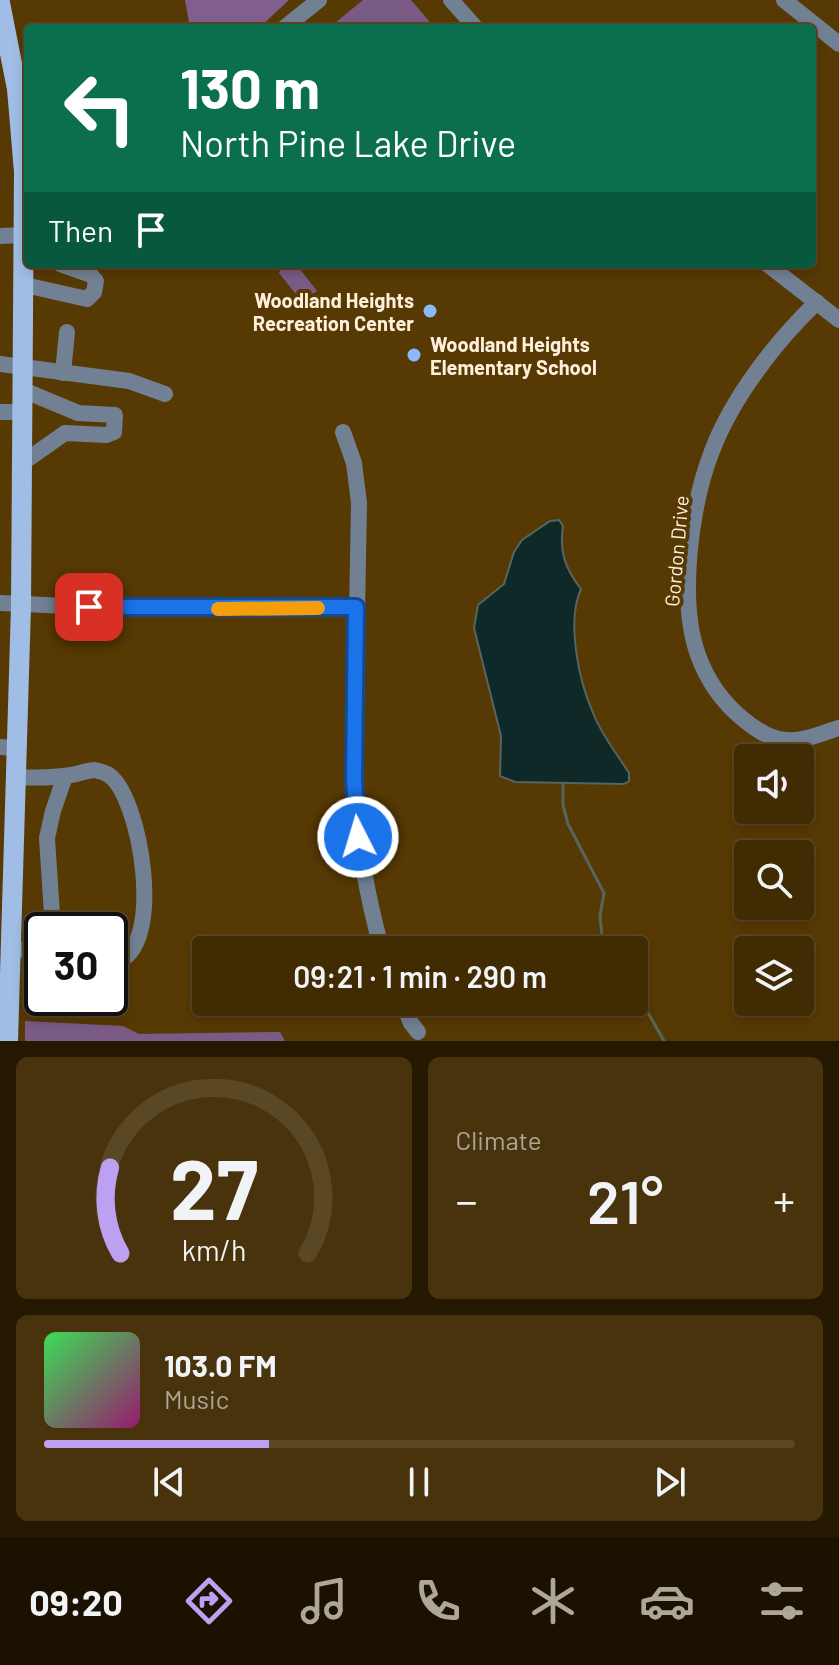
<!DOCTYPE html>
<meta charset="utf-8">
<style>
body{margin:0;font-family:Barlow,sans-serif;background:#48330c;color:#f1f3f6;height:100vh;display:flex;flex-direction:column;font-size:30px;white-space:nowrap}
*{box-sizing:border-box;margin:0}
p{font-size:26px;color:#aea799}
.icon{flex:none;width:44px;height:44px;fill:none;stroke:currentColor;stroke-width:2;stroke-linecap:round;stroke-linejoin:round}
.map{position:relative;height:1041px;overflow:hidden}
.side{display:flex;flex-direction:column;gap:16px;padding:16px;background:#241801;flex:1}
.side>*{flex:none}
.top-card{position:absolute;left:24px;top:24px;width:792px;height:244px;border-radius:8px;box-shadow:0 4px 12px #0003,0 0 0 2px #5a4724;background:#0b6e4f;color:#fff;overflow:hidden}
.buttons{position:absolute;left:734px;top:744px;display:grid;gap:16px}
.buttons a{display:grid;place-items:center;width:80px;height:80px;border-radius:8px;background:#412b02;box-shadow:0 4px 12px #0003,0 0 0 2px #5a4724;font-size:40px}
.speed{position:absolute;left:24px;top:912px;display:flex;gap:16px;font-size:40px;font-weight:700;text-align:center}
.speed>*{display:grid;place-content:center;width:104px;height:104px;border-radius:50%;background:#412b02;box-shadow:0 4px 12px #0003,0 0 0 2px #5a4724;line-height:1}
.speed .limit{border:4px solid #111;border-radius:12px;background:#fff;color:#111}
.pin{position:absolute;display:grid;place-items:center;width:68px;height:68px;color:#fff;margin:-34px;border-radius:16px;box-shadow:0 4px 12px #0006}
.me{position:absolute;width:88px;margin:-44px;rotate:355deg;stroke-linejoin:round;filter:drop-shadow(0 0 6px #0008)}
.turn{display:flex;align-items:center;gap:28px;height:168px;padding:0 24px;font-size:36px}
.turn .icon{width:104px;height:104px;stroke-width:2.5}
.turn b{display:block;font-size:56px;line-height:68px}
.then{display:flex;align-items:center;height:76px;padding:0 24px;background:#0003;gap:16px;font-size:30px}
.big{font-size:60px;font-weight:600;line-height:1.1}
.side .tile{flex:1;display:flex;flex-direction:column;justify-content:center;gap:12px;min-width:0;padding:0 28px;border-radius:12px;background:#48330c}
.side .dial{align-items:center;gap:0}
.dial svg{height:208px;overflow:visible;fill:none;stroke:#5a4724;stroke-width:7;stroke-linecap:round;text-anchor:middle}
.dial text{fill:#f1f3f6;stroke:none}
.song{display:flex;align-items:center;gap:24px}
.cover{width:96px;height:96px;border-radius:12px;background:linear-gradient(135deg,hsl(130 70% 55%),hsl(320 70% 35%))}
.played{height:8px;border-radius:4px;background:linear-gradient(90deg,#bca0f2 30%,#5a4724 30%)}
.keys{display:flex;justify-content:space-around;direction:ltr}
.heat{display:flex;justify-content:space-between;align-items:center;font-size:44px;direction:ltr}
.side .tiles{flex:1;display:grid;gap:16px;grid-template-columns:1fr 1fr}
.tile:last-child{grid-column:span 2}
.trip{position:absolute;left:192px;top:936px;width:456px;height:80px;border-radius:8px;background:#412b02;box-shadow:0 4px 12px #0003,0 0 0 2px #5a4724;font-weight:600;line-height:80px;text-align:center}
.tab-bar{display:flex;height:128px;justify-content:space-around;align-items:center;background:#1a1101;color:#aea799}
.tab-bar .icon{width:56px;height:56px}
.tab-bar .selected{color:#bca0f2}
.tab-bar b{font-size:36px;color:#f1f3f6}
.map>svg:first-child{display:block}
.green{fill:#795b86}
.forest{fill:#805f8e}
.water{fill:#0f2929;stroke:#57655f;stroke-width:2}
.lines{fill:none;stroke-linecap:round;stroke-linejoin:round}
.stream{stroke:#57655f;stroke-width:3}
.minor{stroke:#718093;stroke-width:16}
.major{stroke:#a0bee5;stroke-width:20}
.route-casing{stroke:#114b97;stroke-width:20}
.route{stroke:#1a73e8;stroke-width:14}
.slow{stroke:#f59e0b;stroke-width:14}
.poi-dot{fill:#88bafc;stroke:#573903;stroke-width:3}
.labels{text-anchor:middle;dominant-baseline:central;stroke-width:8;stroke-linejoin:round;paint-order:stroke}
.poi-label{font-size:20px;font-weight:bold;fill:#fff0dc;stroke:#573903;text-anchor:end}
.street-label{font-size:20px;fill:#fff0dc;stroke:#573903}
</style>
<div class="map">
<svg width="839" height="1041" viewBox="0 0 839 1041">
<rect width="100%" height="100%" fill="#573903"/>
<g class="green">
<polygon points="363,0 411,0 435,28 329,28"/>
<polygon points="283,264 296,264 317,291 303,303 279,273"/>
<polygon points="25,1021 123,1026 139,1034 280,1032 285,1041 25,1041"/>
</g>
<polygon class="forest" points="185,0 289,0 259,28 190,28"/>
<path class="water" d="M 559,520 L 563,526 C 559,552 565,568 581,589 C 566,622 579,681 593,713 C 601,734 617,754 629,773 L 629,781 L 624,784 L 515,782 L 500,776 L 501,736 L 474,628 L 478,605 L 504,584 L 514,552 L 522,540 L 550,521 Z"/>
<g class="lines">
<g class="stream">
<polyline points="563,783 563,805 568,824 604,893 600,916 602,936 609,950"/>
<polyline points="634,988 664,1041"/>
</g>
<g class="minor">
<polyline points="451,0 476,28"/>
<polyline points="784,0 839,44"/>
<polyline points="284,28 319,0"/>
<polyline points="0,236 25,235"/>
<polyline points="767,264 839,320"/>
<polyline points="25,285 87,299 94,292 96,281 91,275 60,264"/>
<path d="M 817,302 C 776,341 732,398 712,451 C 691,505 678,600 698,655 C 707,680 722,702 743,719 C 755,729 769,739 786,740 C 803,742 822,733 839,728"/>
<polyline points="0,364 129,381 165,394"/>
<polyline points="63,373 67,332"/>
<polyline points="0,412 22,412"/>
<path d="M 343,432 L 354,463 L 359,503 L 354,780 C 357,839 366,894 382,950"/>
<polyline points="21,464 65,433 106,435 114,432 115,415 78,413 23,390"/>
<polyline points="0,603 113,608 356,607"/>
<polyline points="0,747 17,748"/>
<path d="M 16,777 C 35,778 53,778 71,775 C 79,774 88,770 95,770 C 96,770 106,773 107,774 C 141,791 169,961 110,962"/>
<polyline points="53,930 47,838 53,811 65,776"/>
<polyline points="11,949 42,951"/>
<polyline points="402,1002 411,1023 418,1032"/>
</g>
<polyline class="major" points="0,3 17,89 24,172 21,606 8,1041"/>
</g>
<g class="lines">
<g class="route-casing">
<polyline id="route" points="89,607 356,607 354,780 358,837"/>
</g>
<use href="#route" class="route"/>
<polyline class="slow" points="218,609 318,608"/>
</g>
<g class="poi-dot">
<circle cx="430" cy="311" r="8"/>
<circle cx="414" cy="355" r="8"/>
</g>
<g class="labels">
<g class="poi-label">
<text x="414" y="300">Woodland Heights<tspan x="414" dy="23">Recreation Center</tspan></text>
<text x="430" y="344" text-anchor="start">Woodland Heights<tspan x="430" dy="23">Elementary School</tspan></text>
</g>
<g class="street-label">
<text transform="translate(676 551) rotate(-85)">Gordon Drive</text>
</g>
</g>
</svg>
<div class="buttons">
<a><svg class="icon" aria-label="sound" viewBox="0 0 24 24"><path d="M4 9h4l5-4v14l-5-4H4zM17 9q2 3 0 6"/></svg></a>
<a><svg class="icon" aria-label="search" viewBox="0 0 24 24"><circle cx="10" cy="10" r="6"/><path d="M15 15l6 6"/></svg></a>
<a><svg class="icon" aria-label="layers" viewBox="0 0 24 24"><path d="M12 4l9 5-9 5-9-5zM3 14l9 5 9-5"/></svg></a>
</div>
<div class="speed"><div class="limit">30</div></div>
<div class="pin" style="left:89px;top:607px;background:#d93025"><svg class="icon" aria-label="arrive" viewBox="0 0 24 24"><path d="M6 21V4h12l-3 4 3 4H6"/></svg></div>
<svg class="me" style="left:358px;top:837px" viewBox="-20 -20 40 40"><circle r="17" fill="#1a73e8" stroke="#fff" stroke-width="3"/><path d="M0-11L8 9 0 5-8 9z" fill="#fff"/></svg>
<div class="trip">09:21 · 1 min · 290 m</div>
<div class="top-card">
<div class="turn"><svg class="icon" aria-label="left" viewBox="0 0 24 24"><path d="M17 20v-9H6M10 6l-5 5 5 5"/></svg><div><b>130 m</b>North Pine Lake Drive</div></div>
<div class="then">Then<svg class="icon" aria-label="arrive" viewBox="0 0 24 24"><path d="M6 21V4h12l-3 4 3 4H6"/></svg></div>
</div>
</div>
<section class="side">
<div class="tiles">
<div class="tile dial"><svg viewBox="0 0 100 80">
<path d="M14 69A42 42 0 1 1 86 69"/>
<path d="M14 69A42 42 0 0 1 10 36" stroke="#bca0f2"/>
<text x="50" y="56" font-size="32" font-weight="700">27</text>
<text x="50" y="72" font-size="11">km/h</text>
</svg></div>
<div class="tile"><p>Climate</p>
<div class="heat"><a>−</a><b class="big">21°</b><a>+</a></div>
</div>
<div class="tile">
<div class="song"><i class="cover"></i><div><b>103.0 FM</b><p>Music</p></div></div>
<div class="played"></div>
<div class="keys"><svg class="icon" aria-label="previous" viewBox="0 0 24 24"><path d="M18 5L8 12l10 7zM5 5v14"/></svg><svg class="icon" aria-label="pause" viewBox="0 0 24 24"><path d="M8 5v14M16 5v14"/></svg><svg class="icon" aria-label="next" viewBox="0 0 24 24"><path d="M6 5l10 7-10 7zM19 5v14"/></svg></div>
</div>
</div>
</section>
<nav class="tab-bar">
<b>09:20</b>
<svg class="icon selected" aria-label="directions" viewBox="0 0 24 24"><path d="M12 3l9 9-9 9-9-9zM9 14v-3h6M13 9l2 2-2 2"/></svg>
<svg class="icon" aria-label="music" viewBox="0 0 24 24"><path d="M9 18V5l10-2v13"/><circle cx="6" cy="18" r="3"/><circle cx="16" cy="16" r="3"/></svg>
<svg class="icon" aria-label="phone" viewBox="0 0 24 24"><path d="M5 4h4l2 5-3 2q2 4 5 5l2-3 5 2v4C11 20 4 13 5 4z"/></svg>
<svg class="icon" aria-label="climate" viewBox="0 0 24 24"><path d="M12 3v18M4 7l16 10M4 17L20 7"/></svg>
<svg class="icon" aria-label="car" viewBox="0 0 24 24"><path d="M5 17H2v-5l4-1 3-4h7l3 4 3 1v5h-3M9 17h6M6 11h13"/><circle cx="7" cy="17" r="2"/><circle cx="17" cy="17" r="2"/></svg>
<svg class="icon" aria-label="filters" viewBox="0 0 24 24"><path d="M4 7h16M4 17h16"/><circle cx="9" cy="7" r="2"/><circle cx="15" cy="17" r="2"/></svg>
</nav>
